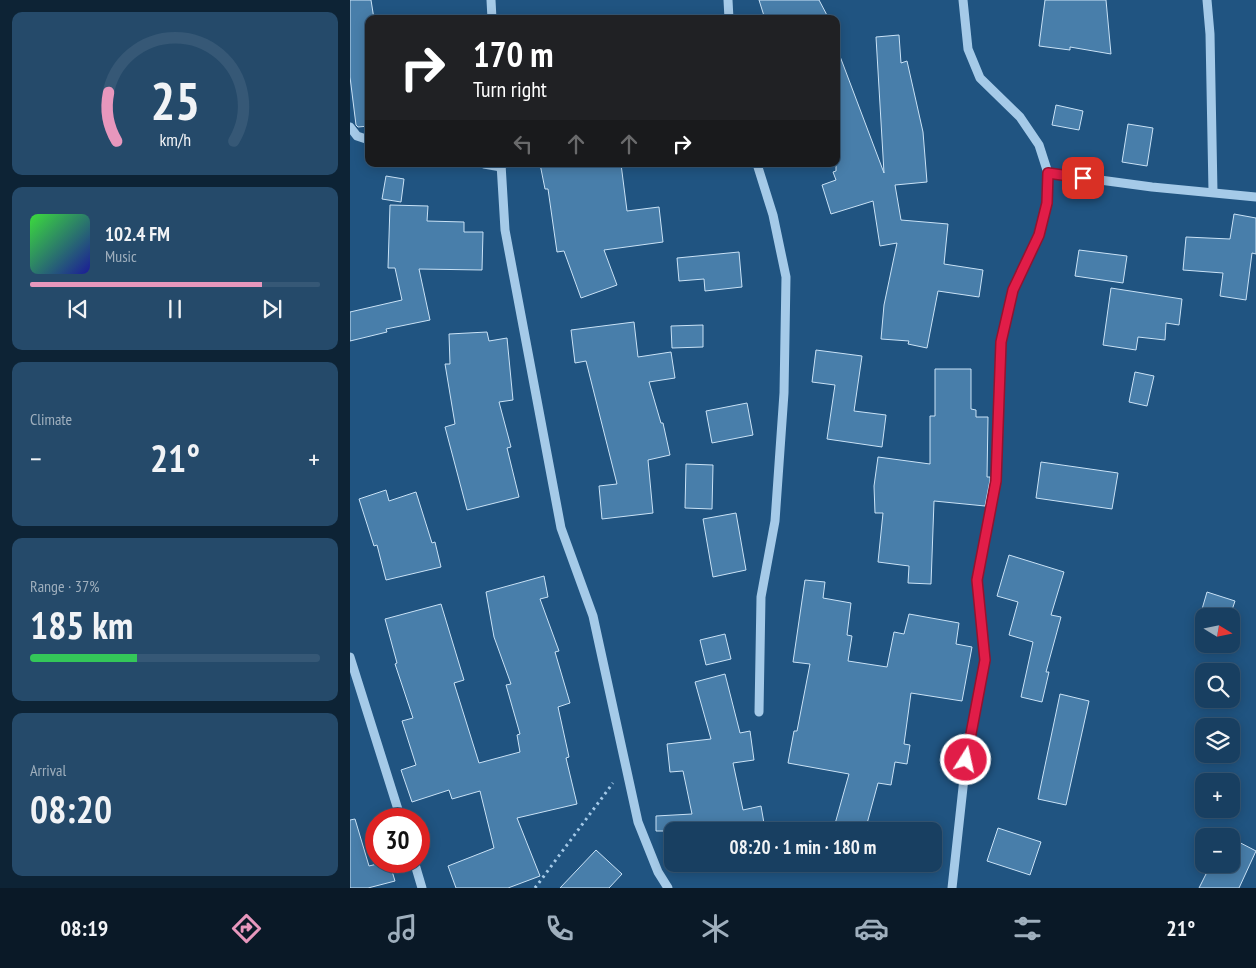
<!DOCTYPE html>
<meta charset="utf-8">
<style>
body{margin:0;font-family:"PT Sans Narrow",sans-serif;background:#254a6a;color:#f1f3f6;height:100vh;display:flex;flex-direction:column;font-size:19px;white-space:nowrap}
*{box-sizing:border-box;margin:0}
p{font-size:16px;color:#9fafbd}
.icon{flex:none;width:28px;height:28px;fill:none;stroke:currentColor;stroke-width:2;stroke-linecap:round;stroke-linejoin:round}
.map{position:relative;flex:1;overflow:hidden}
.panel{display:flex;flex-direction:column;gap:12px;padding:12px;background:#0d2335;width:350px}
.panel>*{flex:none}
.guide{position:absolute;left:15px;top:15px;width:475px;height:152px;border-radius:10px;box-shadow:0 2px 12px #0003,0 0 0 1px #365876;background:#202124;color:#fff;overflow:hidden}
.needle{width:32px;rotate:100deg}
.controls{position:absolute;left:845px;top:608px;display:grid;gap:10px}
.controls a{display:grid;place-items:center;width:45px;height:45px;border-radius:10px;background:#183f61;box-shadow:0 2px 12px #0003,0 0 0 1px #365876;font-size:25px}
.speed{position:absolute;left:15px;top:808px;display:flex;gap:10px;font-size:25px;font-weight:700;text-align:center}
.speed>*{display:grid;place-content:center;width:65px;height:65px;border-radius:50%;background:#183f61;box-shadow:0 2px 12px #0003,0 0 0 1px #365876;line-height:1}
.speed .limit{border:8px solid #d22;background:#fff;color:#111}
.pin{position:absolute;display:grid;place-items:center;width:42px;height:42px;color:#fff;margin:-21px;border-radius:10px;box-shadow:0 2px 8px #0006}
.me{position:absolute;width:55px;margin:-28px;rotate:10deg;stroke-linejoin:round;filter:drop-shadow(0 0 4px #0008)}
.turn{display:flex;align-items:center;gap:18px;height:105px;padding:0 25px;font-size:22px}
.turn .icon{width:65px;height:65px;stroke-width:2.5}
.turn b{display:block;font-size:35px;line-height:42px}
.lanes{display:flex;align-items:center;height:48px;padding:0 25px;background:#0003;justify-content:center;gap:25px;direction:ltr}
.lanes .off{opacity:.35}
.big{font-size:38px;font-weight:700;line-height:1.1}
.panel .tile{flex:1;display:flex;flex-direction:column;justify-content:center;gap:8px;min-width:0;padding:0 18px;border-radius:10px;background:#254a6a}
.panel .dial{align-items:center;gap:0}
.dial svg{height:130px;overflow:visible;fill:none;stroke:#365876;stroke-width:7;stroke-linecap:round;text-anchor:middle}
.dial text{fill:#f1f3f6;stroke:none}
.song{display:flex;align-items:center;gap:15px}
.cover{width:60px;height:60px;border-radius:8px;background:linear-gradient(135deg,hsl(120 70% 55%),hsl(240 70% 35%))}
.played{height:5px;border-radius:2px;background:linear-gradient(90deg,#e797bd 80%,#365876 80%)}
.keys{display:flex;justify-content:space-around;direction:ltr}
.heat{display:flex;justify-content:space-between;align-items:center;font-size:28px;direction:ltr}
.charge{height:8px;border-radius:4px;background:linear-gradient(90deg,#34c759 37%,#365876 0)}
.trip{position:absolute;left:314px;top:822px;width:278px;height:50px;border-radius:10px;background:#183f61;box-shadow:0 2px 12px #0003,0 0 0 1px #365876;font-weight:700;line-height:50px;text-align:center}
.menu{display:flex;height:80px;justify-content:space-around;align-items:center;background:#0a1927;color:#9fafbd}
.menu .icon{width:35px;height:35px}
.menu .selected{color:#e797bd}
.menu b{font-size:22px;color:#f1f3f6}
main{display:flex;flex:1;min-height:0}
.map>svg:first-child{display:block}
.building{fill:#487eaa;stroke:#c9e2f6}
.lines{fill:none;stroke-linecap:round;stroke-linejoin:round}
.path{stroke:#a5cae8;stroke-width:3;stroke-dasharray:2.5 4;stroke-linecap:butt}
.minor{stroke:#a5cae8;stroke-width:9}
.route-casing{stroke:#92132f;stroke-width:12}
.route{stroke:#e11d48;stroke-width:9}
</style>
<main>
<section class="panel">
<div class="tile dial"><svg viewBox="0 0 100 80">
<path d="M14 69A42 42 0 1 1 86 69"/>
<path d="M14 69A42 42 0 0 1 9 39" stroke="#e797bd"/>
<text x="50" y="56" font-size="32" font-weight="700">25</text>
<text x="50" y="72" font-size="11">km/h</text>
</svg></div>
<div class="tile">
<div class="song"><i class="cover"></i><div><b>102.4 FM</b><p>Music</p></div></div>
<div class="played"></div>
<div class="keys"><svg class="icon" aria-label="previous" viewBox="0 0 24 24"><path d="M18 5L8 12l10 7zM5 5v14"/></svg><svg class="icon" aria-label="pause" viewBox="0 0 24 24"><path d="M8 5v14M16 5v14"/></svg><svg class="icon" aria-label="next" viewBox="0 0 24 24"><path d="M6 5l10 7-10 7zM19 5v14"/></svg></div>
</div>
<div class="tile"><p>Climate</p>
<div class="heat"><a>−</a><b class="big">21°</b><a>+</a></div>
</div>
<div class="tile"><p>Range · 37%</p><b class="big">185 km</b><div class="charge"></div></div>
<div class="tile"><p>Arrival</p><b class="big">08:20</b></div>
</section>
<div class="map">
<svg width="906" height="888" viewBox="0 0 906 888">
<rect width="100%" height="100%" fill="#205481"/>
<g class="building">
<polygon points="0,0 21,0 24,19 19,19 19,126 8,127 6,125 0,77"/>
<polygon points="409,0 469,0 479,19 415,19"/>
<polygon points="695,0 756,0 761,54 720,47 720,50 689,46"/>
<polygon points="549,35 551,63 557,61 573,132 577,182 545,185 551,220 598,224 594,264 633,270 629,297 588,291 577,348 558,344 559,341 531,339 534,305 547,243 530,246 523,201 481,214 472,185 486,180 483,172 486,171 486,51 488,51 534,173 526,37"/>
<polygon points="706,105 733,111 729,130 702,125"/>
<polygon points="778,124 803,128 797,166 772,162"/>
<polygon points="190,164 271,164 277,211 309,207 313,242 254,250 267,285 231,298 214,251 207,252 198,189 195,189"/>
<polygon points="36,176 54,179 51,202 32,199"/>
<polygon points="40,205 78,206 77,221 114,222 114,232 133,232 132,270 69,269 80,320 36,329 37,332 0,341 0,312 52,300 45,268 38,268"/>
<polygon points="884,214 906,218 906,254 902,253 896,300 870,296 873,273 833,270 836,237 880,239"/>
<polygon points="729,250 777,256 773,283 725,276"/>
<polygon points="389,252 392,287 355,291 354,279 329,281 327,258"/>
<polygon points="761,288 832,299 829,325 816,323 815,340 788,337 786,350 753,345"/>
<polygon points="284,322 288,357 321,352 325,378 299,382 311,423 313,423 320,455 298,460 303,513 252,519 249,486 267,484 236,361 225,363 221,330"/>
<polygon points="353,325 353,347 322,348 321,326"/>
<polygon points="137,332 139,341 157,338 163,400 149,402 161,447 157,448 169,497 117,510 95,427 105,424 95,364 100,364 99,334"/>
<polygon points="466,350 512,356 504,411 536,415 532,447 477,439 485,385 462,382"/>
<polygon points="585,369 621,369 621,409 626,410 626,417 638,417 637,477 640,477 640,480 635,506 584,501 581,584 558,583 559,566 528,562 533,513 525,513 524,486 528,457 580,464 580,416 585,416"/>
<polygon points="785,372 804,376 797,406 779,402"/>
<polygon points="397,403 403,435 362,443 356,411"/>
<polygon points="691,462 768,473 762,509 686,498"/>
<polygon points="336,464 363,465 362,509 335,508"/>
<polygon points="36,490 39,501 66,492 82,543 85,542 91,567 36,580 27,545 24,546 9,499"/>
<polygon points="386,513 396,570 363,577 353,519"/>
<polygon points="659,555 714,572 701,615 711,617 696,672 699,672 692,702 671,697 683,642 659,635 668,602 647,596"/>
<polygon points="194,576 198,597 190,599 209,651 205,652 220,703 208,707 219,757 216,758 227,804 167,818 190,876 158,888 106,888 98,866 144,848 130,791 102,799 99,790 62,802 51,770 66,765 52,721 63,718 45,664 47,663 35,619 91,604 114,680 104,683 129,763 170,752 167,735 170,734 156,685 161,684 144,637 136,592"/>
<polygon points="455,580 475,582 473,598 501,603 497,635 502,636 498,661 537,667 544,632 554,634 559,614 609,623 606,644 622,647 612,701 561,693 554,744 560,745 557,764 545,762 541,785 528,783 515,831 483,831 499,774 438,763 444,731 447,731 460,664 443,662"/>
<polygon points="857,592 885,601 880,616 850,616"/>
<polygon points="375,634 381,659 356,665 350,640"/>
<polygon points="375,674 390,733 400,731 404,760 383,763 393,810 411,806 415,829 404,831 306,831 306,816 342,814 333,771 320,772 317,744 361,739 345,682"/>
<polygon points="710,694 739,701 716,805 688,799"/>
<polygon points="5,819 19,866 39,861 45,881 18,888 0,888 0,820"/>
<polygon points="648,828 691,842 680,875 637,861"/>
<polygon points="881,838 906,851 889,888 849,888 861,864 881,864"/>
<polygon points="246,850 272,874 259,888 210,888"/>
</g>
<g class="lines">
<polyline class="path" points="185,888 263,783"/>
<g class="minor">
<polyline points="141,0 142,19"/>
<polyline points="378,0 379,19"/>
<polyline points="857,0 860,34 863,192"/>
<polyline points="0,127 7,136 19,140"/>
<polyline points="134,164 151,167"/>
<polyline points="151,164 155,230 211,528 243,616 288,822 308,872 318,888"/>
<polyline points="407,164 423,215 436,277 434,393 425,521 411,597 409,712"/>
<polyline points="698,173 802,187 906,197"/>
<polyline points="0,657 51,819"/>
<polyline points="64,861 72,888"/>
<polyline points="602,888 616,760 635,660 627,580 646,481 651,342 663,290 689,235 697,203 698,173 689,145 670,117 630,78 618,49 613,0"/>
</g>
</g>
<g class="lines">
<g class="route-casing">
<polyline id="route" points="616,760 635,660 627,580 646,481 651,342 663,290 689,235 697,203 698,173 733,178"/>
</g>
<use href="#route" class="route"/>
</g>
</svg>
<div class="controls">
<a><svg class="needle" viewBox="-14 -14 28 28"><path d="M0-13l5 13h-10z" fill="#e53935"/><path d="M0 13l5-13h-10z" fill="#9fafbd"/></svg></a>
<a><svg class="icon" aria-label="search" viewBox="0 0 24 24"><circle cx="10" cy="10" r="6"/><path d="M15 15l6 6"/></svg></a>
<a><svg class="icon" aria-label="layers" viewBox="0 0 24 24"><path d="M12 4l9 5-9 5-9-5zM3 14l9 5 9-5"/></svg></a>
<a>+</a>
<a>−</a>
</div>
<div class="speed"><div class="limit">30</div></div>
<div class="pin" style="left:733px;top:178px;background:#d93025"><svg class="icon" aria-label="arrive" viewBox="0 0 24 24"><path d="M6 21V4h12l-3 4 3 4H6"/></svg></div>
<svg class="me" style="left:616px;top:760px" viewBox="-20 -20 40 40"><circle r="17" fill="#e11d48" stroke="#fff" stroke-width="3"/><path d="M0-11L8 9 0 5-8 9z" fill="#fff"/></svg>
<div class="trip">08:20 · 1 min · 180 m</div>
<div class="guide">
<div class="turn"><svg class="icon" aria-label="right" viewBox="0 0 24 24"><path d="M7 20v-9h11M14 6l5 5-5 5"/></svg><div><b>170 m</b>Turn right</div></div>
<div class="lanes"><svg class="icon off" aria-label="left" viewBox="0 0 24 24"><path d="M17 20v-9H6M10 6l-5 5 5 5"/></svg><svg class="icon off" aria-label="ahead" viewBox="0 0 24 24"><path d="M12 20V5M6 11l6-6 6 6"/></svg><svg class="icon off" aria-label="ahead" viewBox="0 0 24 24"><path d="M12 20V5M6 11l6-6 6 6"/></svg><svg class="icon" aria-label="right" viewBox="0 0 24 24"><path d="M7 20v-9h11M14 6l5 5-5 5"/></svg></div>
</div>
</div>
</main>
<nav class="menu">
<b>08:19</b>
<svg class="icon selected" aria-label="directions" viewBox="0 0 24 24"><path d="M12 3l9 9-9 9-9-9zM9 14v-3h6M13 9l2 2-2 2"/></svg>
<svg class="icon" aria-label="music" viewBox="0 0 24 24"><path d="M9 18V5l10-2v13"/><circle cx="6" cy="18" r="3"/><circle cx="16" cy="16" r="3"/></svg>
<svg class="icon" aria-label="phone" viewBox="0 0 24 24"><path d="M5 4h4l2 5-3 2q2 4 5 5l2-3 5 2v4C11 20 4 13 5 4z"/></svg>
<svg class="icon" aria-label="climate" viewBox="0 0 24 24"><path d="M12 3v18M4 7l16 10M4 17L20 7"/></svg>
<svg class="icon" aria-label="car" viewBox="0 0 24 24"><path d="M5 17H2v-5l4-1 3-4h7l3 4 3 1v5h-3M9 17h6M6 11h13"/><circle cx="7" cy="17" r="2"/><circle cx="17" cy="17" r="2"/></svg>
<svg class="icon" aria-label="filters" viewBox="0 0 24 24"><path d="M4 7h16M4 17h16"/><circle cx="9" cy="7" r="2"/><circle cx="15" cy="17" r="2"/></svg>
<b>21°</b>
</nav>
